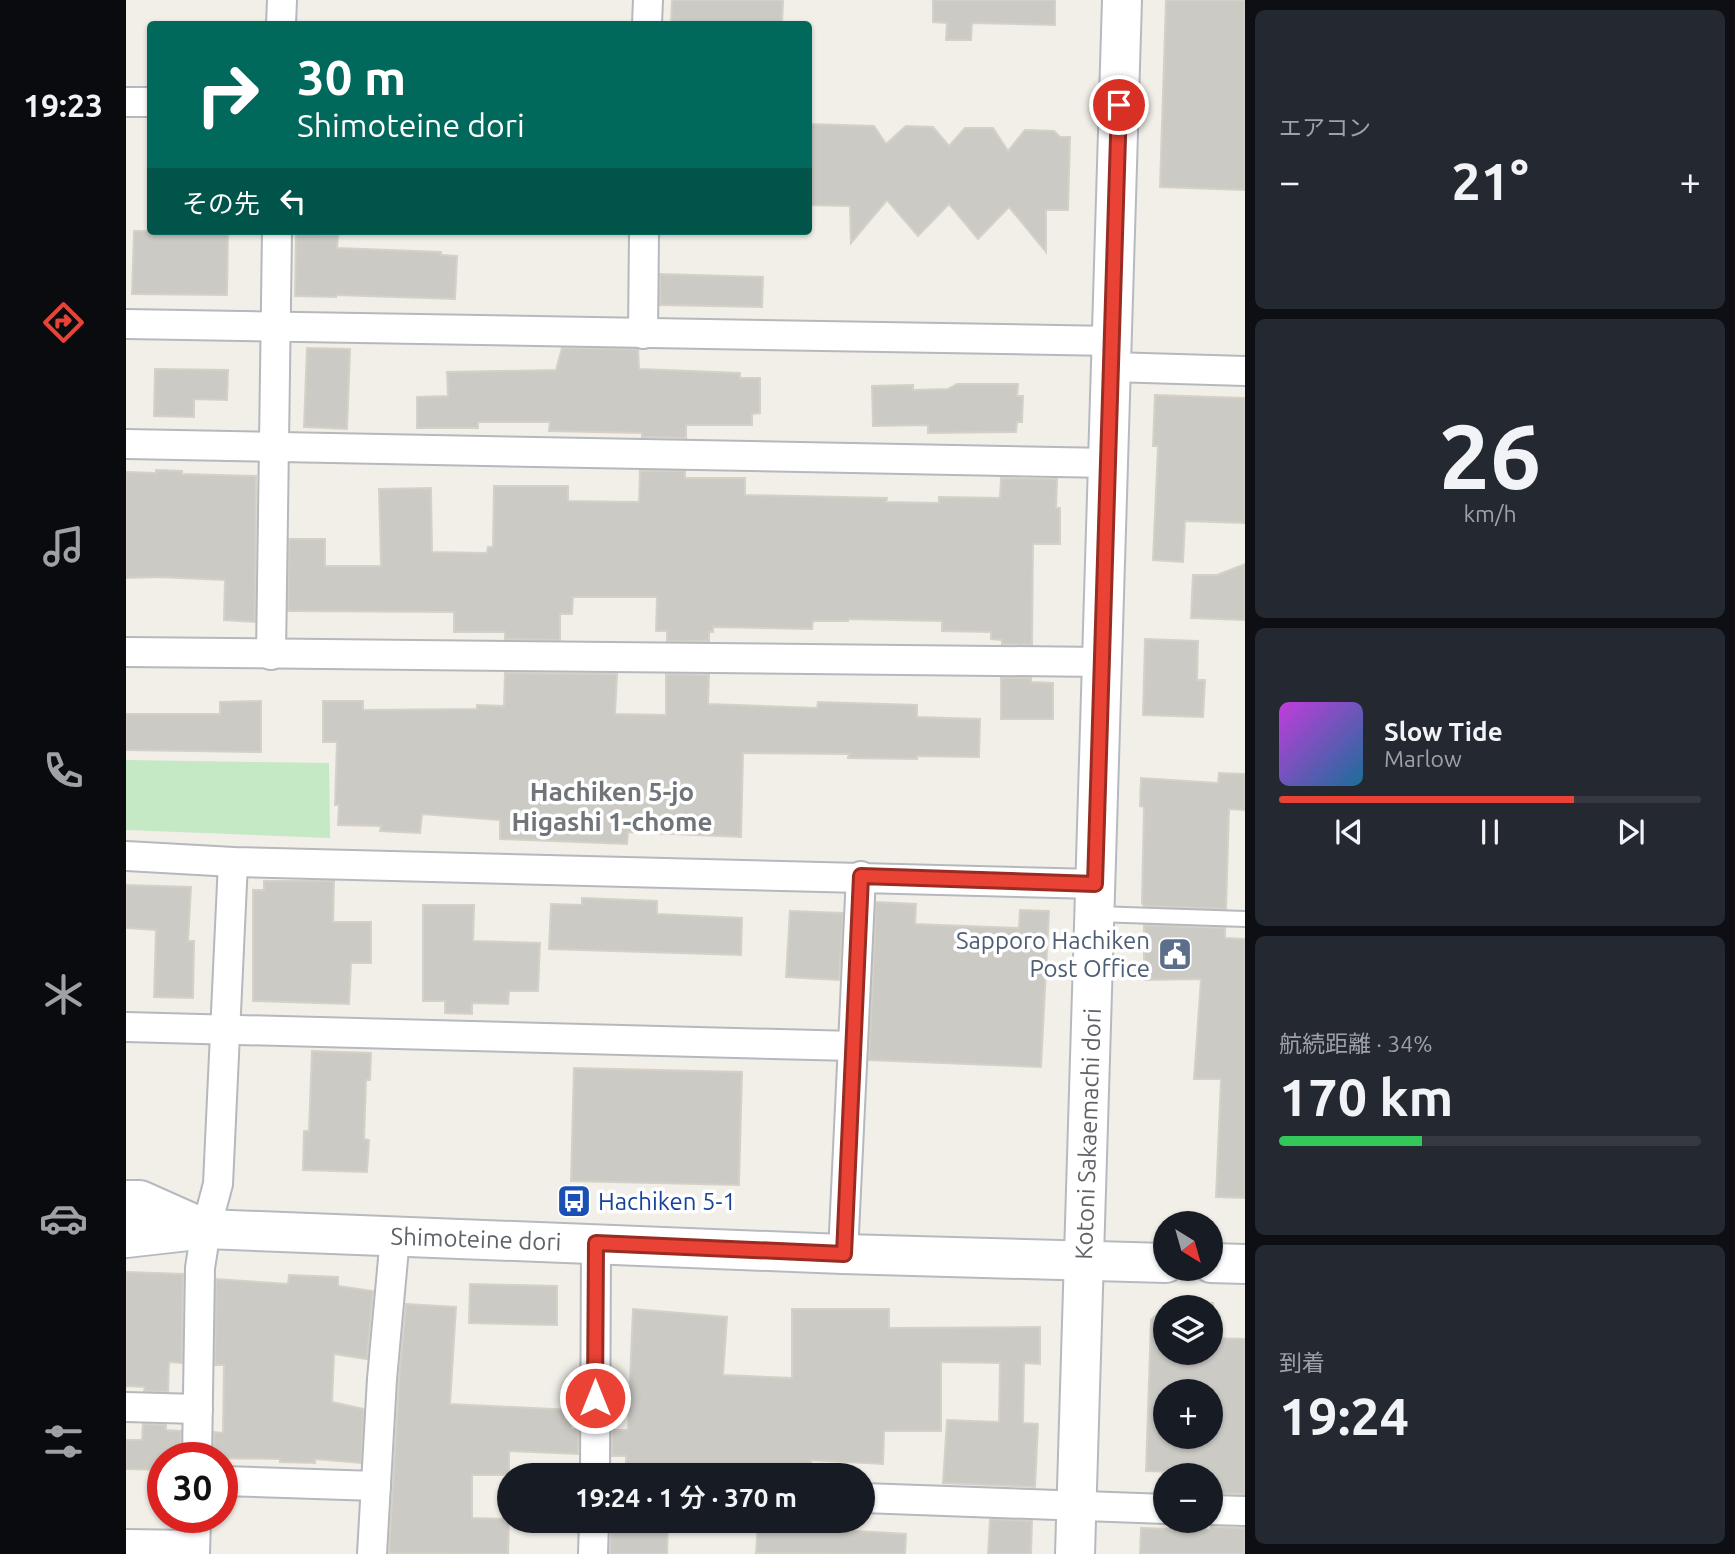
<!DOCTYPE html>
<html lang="ja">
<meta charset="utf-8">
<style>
body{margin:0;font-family:Ubuntu,"Noto Sans JP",sans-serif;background:#242831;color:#f1f3f6;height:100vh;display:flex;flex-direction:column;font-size:26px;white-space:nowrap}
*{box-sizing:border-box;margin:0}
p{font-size:23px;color:#9ea1a6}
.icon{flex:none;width:38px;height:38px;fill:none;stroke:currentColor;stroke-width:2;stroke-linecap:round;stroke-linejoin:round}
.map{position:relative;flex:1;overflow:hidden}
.drawer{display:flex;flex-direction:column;gap:10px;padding:10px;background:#0d0f14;width:490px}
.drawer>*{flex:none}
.guide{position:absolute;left:21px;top:21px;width:665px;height:214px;border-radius:7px;box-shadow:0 2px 5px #0004;background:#00695c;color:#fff;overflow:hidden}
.needle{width:46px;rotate:143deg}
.fabs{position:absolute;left:1027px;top:1211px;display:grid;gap:14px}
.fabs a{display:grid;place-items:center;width:70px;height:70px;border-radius:50%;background:#171b24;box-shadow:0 2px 5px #0004;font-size:35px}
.speed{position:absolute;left:21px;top:1442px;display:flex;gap:14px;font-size:35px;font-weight:700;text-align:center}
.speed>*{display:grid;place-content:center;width:91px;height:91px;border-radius:50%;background:#171b24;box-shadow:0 2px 5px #0004;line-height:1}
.speed .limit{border:10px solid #d22;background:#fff;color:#111}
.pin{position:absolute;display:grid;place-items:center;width:60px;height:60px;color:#fff;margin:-30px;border:4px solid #fff;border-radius:50%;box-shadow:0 2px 7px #0007}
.me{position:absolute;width:77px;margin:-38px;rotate:0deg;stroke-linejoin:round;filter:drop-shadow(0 0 5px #0008)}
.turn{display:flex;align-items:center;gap:24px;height:147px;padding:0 35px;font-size:32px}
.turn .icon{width:91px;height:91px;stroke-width:2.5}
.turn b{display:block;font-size:49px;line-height:60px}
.then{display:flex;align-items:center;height:66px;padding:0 35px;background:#0003;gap:14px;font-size:26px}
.big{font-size:52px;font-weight:600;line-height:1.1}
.drawer .tile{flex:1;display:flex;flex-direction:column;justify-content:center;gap:10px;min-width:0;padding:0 24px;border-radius:10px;background:#242831}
.drawer .dial{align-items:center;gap:0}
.dial b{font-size:91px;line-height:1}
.song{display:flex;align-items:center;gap:21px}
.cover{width:84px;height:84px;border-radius:10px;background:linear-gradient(135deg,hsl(290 70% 55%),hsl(200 70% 35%))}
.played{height:7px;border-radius:4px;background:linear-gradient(90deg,#ea4335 70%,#363941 70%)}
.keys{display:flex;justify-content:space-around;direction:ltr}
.heat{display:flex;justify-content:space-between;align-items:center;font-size:38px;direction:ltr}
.charge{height:10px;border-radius:5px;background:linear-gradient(90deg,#34c759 34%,#363941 0)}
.trip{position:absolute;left:371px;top:1463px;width:378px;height:70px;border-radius:35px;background:#171b24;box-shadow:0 2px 5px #0004;font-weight:600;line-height:70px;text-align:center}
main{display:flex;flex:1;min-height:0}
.menu{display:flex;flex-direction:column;width:126px;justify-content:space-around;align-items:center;background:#090b0e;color:#9ea1a6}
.menu .icon{width:49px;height:49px}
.menu .selected{color:#ea4335}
.menu b{font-size:32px;color:#f1f3f6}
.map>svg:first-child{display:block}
.green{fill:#c5e8c5}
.building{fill:#cccac5;stroke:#d6d1c6;stroke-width:2;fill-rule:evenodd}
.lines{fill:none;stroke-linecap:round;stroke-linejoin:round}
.lane-casing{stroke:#b5b8bc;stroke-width:18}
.street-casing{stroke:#b5b8bc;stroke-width:32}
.secondary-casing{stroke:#b6babf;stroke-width:42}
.lane{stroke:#fff;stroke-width:14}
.street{stroke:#fff;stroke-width:28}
.secondary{stroke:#fff;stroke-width:38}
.route-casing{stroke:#982c22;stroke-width:18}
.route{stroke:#ea4335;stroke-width:12}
.labels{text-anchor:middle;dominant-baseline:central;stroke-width:7;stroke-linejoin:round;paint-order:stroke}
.service-label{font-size:24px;fill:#4e5e75;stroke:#fff;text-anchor:end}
.street-label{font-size:24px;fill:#5f6368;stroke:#fff}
.transit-label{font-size:24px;fill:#164399;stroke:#fff;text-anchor:start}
.neighbourhood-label{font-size:26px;font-weight:bold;fill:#70757a;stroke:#fff}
</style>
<main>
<nav class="menu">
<b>19:23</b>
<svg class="icon selected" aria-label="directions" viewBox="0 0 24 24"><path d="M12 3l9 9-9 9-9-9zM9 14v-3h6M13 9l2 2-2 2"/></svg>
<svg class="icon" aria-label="music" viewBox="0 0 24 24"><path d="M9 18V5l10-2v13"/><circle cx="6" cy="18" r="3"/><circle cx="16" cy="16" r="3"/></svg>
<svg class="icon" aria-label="phone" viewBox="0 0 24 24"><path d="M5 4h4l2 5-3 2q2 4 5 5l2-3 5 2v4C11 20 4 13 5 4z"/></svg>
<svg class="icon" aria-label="climate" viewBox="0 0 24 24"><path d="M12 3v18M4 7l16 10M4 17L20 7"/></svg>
<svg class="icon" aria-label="car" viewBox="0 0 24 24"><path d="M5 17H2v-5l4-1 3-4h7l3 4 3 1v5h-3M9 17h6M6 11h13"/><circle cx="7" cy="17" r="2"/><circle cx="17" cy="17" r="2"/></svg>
<svg class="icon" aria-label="filters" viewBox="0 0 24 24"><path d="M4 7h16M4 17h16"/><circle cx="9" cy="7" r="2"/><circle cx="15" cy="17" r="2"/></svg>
</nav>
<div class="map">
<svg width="1119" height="1554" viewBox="0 0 1119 1554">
<rect width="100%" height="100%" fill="#f1efe8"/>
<polygon class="green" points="0,760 203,763 204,838 0,830"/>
<g class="building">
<polygon points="546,0 657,0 656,24 545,24"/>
<polygon points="807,0 929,0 929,25 846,23 845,40 820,40 821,23 807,22"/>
<polygon points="1040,0 1119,0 1119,190 1034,187"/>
<polygon points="682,124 748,126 760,144 780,126 807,127 823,146 839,128 867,128 882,151 899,130 928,131 934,137 944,137 942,210 920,210 920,252 883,207 852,239 823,204 792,236 761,200 725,243 724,206 682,205"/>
<polygon points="8,231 102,231 101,295 6,294"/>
<polygon points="170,234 212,235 211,248 315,252 315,255 331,256 329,299 210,295 210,297 169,296"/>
<polygon points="534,274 637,277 636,307 534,305"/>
<polygon points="181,348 224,349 221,429 178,427"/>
<polygon points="436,348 512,349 513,369 614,373 614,378 634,378 634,413 626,414 626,425 560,425 560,438 516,437 516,433 423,431 424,422 352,422 352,428 291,428 291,397 322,396 321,372 430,370"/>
<polygon points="29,369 102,370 101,400 68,399 68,417 28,416"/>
<polygon points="831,384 892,384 891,396 897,396 896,422 891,422 890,432 802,433 802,425 747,426 746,386 787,385 787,390 822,389"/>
<polygon points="1029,395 1119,398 1119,523 1059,521 1057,562 1027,560 1032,446 1027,446"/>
<polygon points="30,470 56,471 56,474 130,476 129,622 98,620 99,580 32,577 0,578 0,472 30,473"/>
<polygon points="514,471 559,471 559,478 619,478 619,495 761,498 760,502 813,503 813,497 874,498 875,478 931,479 930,508 934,508 934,544 907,544 906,645 876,644 876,640 865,639 865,632 816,631 816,621 722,619 722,621 687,621 686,629 587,627 587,632 583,632 583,641 541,641 541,631 530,631 531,597 447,597 446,614 434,614 434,640 379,639 379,632 328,632 328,612 162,611 163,539 199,539 199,566 255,566 253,489 305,488 306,552 361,553 362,547 367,547 368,486 442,486 442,501 513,502"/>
<polygon points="1119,564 1119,620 1065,618 1067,575 1091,575"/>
<polygon points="1019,639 1072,641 1071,680 1079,680 1077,717 1017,715"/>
<polygon points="379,673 491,674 489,714 540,715 540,674 583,675 582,704 691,708 692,702 791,705 791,717 854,719 853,757 791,756 791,759 722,758 723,754 617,753 615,837 502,832 501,844 374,839 374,820 296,814 294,833 254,831 255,826 212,825 213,805 209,805 211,742 197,742 197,701 237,701 237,710 351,709 351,705 378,706"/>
<polygon points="875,678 905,678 905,682 927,683 927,719 875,719"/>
<polygon points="135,701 135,752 0,750 0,714 94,714 94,702"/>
<polygon points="1093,773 1119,774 1119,810 1103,809 1100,909 1018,906 1016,903 1018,807 1014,806 1015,778 1092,783"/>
<polygon points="138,881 208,881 207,922 245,922 245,963 225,963 223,1004 127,1001 127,890 138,890"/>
<polygon points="0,885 65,887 62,941 68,941 67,998 28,997 30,930 0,928"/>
<polygon points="456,898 531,901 531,914 616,918 615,955 423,949 425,904 456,905"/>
<polygon points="750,902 790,904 789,924 893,928 894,910 923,911 915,1067 743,1060"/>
<polygon points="297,905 348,905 347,941 414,943 412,991 383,991 382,1004 346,1003 346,1014 319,1013 319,1001 297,1001"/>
<polygon points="664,911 717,913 713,980 660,977"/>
<polygon points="1018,925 1099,928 1099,938 1119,939 1119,1198 1090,1197 1095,1079 1068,1079 1075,979 1018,980"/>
<polygon points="186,1051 245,1053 244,1080 240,1080 238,1139 243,1140 241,1172 177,1170 178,1131 183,1131"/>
<polygon points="448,1068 616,1072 613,1185 445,1181"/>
<polygon points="0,1272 57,1274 56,1363 43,1362 42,1392 18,1391 19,1387 0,1386"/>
<polygon points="163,1275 212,1277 212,1286 247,1291 241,1359 208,1354 206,1402 238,1409 235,1463 189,1459 189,1463 154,1462 154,1459 88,1458 88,1432 97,1433 98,1365 89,1365 90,1279 162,1284"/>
<polygon points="344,1284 431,1286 431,1325 343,1323"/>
<path d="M 1044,1302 L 1087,1303 L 1086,1338 L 1119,1339 L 1119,1494 L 1085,1493 L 1085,1475 L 1047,1475 L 1047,1472 L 1020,1471 L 1025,1320 ZM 1040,1307 L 1085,1307 L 1085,1353 L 1040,1353 ZM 1040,1391 L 1085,1391 L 1085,1437 L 1040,1437 Z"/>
<polygon points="280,1304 330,1307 324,1404 446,1410 445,1429 453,1429 452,1454 383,1451 383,1475 346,1475 346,1518 383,1519 382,1554 263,1553 273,1380"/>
<polygon points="507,1309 601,1317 597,1375 666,1378 666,1309 763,1309 763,1328 914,1327 914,1364 898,1363 897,1423 912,1424 909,1487 817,1483 821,1420 873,1422 874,1363 815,1362 815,1431 758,1431 757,1464 685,1460 685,1475 500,1475 500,1456 486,1456 486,1430 502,1430"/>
<polygon points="17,1424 40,1425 40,1430 55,1431 54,1458 37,1458 37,1470 0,1469 0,1440 16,1440"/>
<polygon points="864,1519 906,1521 905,1554 862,1554"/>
<polygon points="632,1521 714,1524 714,1530 780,1534 779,1554 630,1553"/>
<polygon points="485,1522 542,1524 541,1554 484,1554"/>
<polygon points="1085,1527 1119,1528 1119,1554 1014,1554 1015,1528 1085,1530"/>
</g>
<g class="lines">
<g class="lane-casing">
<polyline id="lane" points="970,914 1119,919"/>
</g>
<g class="street-casing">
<g id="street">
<polyline points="155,24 156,0"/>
<polyline points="521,24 522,0"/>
<polyline points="0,102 24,102"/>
<polyline points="0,324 987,341"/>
<polyline points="517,334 518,231"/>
<polyline points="985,367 1119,371"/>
<polyline points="0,444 983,463"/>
<polyline points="0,652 976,662"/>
<polyline points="145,655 151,231"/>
<polyline points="0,856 107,862 969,884"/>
<polyline points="0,1027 727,1046"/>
<polyline points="717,1254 735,876"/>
<polyline points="0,1407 72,1409"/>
<polyline points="71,1458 74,1268 80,1229 92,1184 107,862"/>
<polyline points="469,1475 470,1243"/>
<polyline points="96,1481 250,1486"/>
<polyline points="737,1498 1040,1509"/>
<polyline points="1085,1510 1119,1511"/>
<polyline points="0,1544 69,1545"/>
<polyline points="69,1554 70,1517"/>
<polyline points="246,1554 256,1379 269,1237"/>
<polyline points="467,1554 468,1521"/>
</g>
</g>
<g class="secondary-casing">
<g id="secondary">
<polyline points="0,1200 14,1200 79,1229"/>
<polyline points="0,1238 80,1229 717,1254 1040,1263"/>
<polyline points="1085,1263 1119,1264"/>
<polyline points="949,1554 996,0"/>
</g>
</g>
<use href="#lane" class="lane"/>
<use href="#street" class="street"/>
<use href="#secondary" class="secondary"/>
</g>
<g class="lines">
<g class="route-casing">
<polyline id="route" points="469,1398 470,1243 718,1254 735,876 969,884 993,105"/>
</g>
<use href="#route" class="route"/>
</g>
<defs>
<g id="civic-square" transform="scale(1.75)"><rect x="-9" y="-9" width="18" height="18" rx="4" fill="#5c6f8a" stroke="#fff"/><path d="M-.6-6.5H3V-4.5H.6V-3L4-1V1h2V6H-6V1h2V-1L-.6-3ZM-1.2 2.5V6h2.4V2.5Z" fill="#fff"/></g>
<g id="bus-square" transform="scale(1.75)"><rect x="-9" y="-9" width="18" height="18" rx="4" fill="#1a4fb4" stroke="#fff"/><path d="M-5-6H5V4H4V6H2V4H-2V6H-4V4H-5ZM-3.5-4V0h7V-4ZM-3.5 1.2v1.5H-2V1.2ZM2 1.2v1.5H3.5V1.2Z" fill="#fff"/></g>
</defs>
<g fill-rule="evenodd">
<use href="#civic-square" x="1049" y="954"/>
<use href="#bus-square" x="448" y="1201"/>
</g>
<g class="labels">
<g class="service-label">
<text x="1024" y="940">Sapporo Hachiken<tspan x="1024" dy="28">Post Office</tspan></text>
</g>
<g class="street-label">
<text transform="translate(962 1134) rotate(-88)">Kotoni Sakaemachi dori</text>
<text transform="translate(350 1239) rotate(2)">Shimoteine dori</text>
</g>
<g class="transit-label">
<text x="472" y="1201">Hachiken 5-1</text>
</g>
<g class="neighbourhood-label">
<text x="486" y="791">Hachiken 5-jo<tspan x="486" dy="30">Higashi 1-chome</tspan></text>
</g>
</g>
</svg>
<div class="fabs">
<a><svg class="needle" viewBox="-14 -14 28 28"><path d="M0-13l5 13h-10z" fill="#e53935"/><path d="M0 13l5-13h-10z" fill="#9ea1a6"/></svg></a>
<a><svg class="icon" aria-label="layers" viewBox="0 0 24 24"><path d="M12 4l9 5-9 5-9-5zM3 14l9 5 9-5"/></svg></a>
<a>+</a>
<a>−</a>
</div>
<div class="speed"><div class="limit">30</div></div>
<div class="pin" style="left:993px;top:105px;background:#d93025"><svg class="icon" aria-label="arrive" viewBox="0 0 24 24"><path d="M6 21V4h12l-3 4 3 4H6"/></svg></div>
<svg class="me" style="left:469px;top:1398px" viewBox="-20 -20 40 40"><circle r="17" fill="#ea4335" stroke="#fff" stroke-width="3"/><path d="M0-11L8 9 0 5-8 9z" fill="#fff"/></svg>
<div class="trip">19:24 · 1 分 · 370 m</div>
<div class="guide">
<div class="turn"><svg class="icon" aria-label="right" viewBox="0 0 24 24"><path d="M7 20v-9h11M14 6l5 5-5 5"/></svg><div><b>30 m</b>Shimoteine dori</div></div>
<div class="then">その先<svg class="icon" aria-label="left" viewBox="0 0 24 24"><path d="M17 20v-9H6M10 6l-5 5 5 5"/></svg></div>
</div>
</div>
<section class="drawer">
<div class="tile"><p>エアコン</p>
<div class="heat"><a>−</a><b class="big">21°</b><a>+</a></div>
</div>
<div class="tile dial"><b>26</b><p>km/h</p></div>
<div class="tile">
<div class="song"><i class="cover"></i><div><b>Slow Tide</b><p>Marlow</p></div></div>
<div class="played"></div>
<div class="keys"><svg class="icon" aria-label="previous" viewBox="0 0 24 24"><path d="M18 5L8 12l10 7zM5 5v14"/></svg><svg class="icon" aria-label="pause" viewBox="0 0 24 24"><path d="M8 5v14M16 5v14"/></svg><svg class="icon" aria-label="next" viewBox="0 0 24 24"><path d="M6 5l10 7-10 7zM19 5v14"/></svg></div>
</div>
<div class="tile"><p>航続距離 · 34%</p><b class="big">170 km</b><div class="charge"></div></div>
<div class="tile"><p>到着</p><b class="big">19:24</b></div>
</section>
</main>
